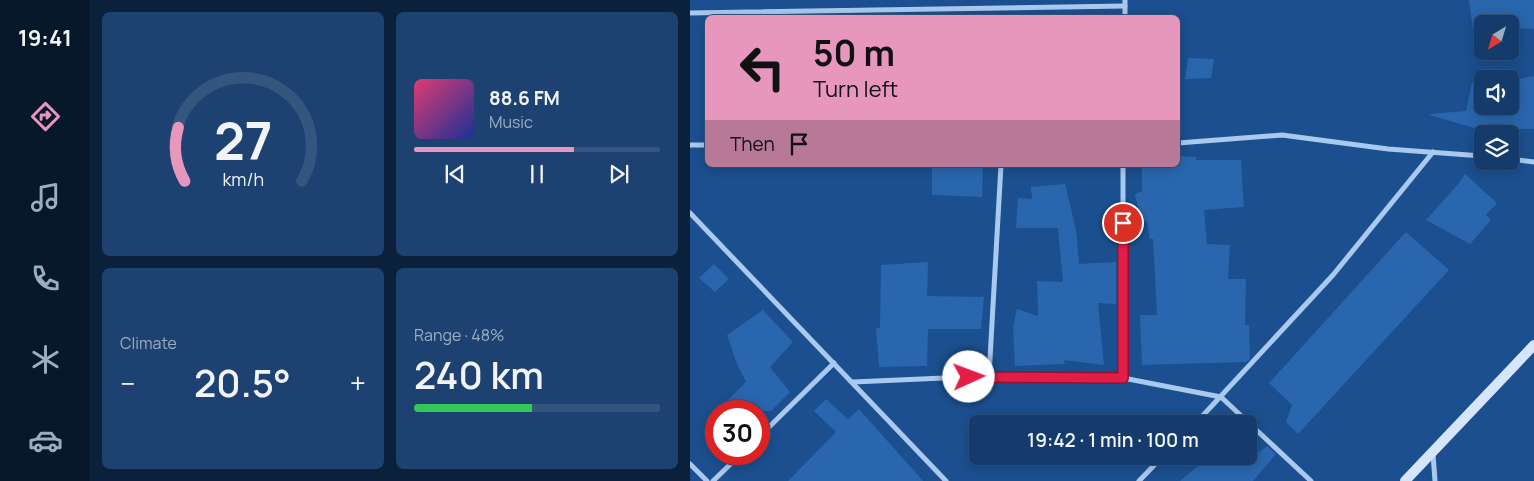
<!DOCTYPE html>
<meta charset="utf-8">
<style>
body{margin:0;font-family:Manrope,sans-serif;background:#1d4271;color:#f1f3f6;height:100vh;display:flex;flex-direction:column;font-size:19px;white-space:nowrap}
*{box-sizing:border-box;margin:0}
p{font-size:16px;color:#9dadc1}
.icon{flex:none;width:28px;height:28px;fill:none;stroke:currentColor;stroke-width:2;stroke-linecap:round;stroke-linejoin:round}
.map{position:relative;flex:1;overflow:hidden}
.drawer{display:flex;flex-direction:column;gap:12px;padding:12px;background:#0b203b;width:600px}
.drawer>*{flex:none}
.top-card{position:absolute;left:15px;top:15px;width:475px;height:152px;border-radius:8px;box-shadow:0 2px 12px #0003,0 0 0 1px #33557e;background:#e797bd;color:#111;overflow:hidden}
.needle{width:32px;rotate:218deg}
.tools{position:absolute;left:784px;top:15px;display:grid;gap:10px}
.tools a{display:grid;place-items:center;width:45px;height:45px;border-radius:8px;background:#143b6b;box-shadow:0 2px 12px #0003,0 0 0 1px #33557e;font-size:25px}
.speed{position:absolute;left:15px;top:400px;display:flex;gap:10px;font-size:25px;font-weight:700;text-align:center}
.speed>*{display:grid;place-content:center;width:65px;height:65px;border-radius:50%;background:#143b6b;box-shadow:0 2px 12px #0003,0 0 0 1px #33557e;line-height:1}
.speed .limit{border:8px solid #d22;background:#fff;color:#111}
.pin{position:absolute;display:grid;place-items:center;width:42px;height:42px;color:#fff;margin:-21px;border:2px solid #fff;border-radius:50%;box-shadow:0 1px 5px #0007}
.me{position:absolute;width:55px;margin:-28px;rotate:88deg;stroke-linejoin:round;filter:drop-shadow(0 0 4px #0008)}
.turn{display:flex;align-items:center;gap:18px;height:105px;padding:0 25px;font-size:22px}
.turn .icon{width:65px;height:65px;stroke-width:2.5}
.turn b{display:block;font-size:35px;line-height:42px}
.then{display:flex;align-items:center;height:48px;padding:0 25px;background:#0003;gap:10px;font-size:19px}
.big{font-size:38px;font-weight:600;line-height:1.1}
.drawer .widget{flex:1;display:flex;flex-direction:column;justify-content:center;gap:8px;min-width:0;padding:0 18px;border-radius:8px;background:#1d4271}
.drawer .dial{align-items:center;gap:0}
.dial svg{height:130px;overflow:visible;fill:none;stroke:#33557e;stroke-width:7;stroke-linecap:round;text-anchor:middle}
.dial text{fill:#f1f3f6;stroke:none}
.song{display:flex;align-items:center;gap:15px}
.cover{width:60px;height:60px;border-radius:8px;background:linear-gradient(135deg,hsl(340 70% 55%),hsl(230 70% 35%))}
.played{height:5px;border-radius:2px;background:linear-gradient(90deg,#e797bd 65%,#33557e 65%)}
.keys{display:flex;justify-content:space-around;direction:ltr}
.heat{display:flex;justify-content:space-between;align-items:center;font-size:28px;direction:ltr}
.charge{height:8px;border-radius:4px;background:linear-gradient(90deg,#34c759 48%,#33557e 0)}
.drawer .tiles{flex:1;display:grid;gap:12px;grid-template-columns:repeat(2,1fr)}
.trip{position:absolute;left:279px;top:415px;width:288px;height:50px;border-radius:8px;background:#143b6b;box-shadow:0 2px 12px #0003,0 0 0 1px #33557e;font-weight:600;line-height:50px;text-align:center}
main{display:flex;flex:1;min-height:0}
.dock{display:flex;flex-direction:column;width:90px;justify-content:space-around;align-items:center;background:#08182b;color:#9dadc1}
.dock .icon{width:35px;height:35px}
.dock .current{color:#e797bd}
.dock b{font-size:22px;color:#f1f3f6}
.map>svg:first-child{display:block}
.building{fill:#2a66ad}
.lines{fill:none;stroke-linecap:round;stroke-linejoin:round}
.street{stroke:#a9c9ee;stroke-width:5}
.secondary{stroke:#d6e6fa;stroke-width:10}
.route-casing{stroke:#92132f;stroke-width:12}
.route{stroke:#e11d48;stroke-width:9}
</style>
<main>
<nav class="dock">
<b>19:41</b>
<svg class="icon current" aria-label="directions" viewBox="0 0 24 24"><path d="M12 3l9 9-9 9-9-9zM9 14v-3h6M13 9l2 2-2 2"/></svg>
<svg class="icon" aria-label="music" viewBox="0 0 24 24"><path d="M9 18V5l10-2v13"/><circle cx="6" cy="18" r="3"/><circle cx="16" cy="16" r="3"/></svg>
<svg class="icon" aria-label="phone" viewBox="0 0 24 24"><path d="M5 4h4l2 5-3 2q2 4 5 5l2-3 5 2v4C11 20 4 13 5 4z"/></svg>
<svg class="icon" aria-label="climate" viewBox="0 0 24 24"><path d="M12 3v18M4 7l16 10M4 17L20 7"/></svg>
<svg class="icon" aria-label="car" viewBox="0 0 24 24"><path d="M5 17H2v-5l4-1 3-4h7l3 4 3 1v5h-3M9 17h6M6 11h13"/><circle cx="7" cy="17" r="2"/><circle cx="17" cy="17" r="2"/></svg>
</nav>
<section class="drawer">
<div class="tiles">
<div class="widget dial"><svg viewBox="0 0 100 80">
<path d="M14 69A42 42 0 1 1 86 69"/>
<path d="M14 69A42 42 0 0 1 10 36" stroke="#e797bd"/>
<text x="50" y="56" font-size="32" font-weight="700">27</text>
<text x="50" y="72" font-size="11">km/h</text>
</svg></div>
<div class="widget">
<div class="song"><i class="cover"></i><div><b>88.6 FM</b><p>Music</p></div></div>
<div class="played"></div>
<div class="keys"><svg class="icon" aria-label="previous" viewBox="0 0 24 24"><path d="M18 5L8 12l10 7zM5 5v14"/></svg><svg class="icon" aria-label="pause" viewBox="0 0 24 24"><path d="M8 5v14M16 5v14"/></svg><svg class="icon" aria-label="next" viewBox="0 0 24 24"><path d="M6 5l10 7-10 7zM19 5v14"/></svg></div>
</div>
<div class="widget"><p>Climate</p>
<div class="heat"><a>−</a><b class="big">20.5°</b><a>+</a></div>
</div>
<div class="widget"><p>Range · 48%</p><b class="big">240 km</b><div class="charge"></div></div>
</div>
</section>
<div class="map">
<svg width="844" height="481" viewBox="0 0 844 481">
<rect width="100%" height="100%" fill="#1b4f8f"/>
<g class="building">
<polygon points="779,0 844,0 844,29 826,28 826,31 820,31 820,24 792,24 792,30 783,30"/>
<polygon points="498,58 524,59 521,78 495,79"/>
<polygon points="844,76 844,129 787,129 740,115 740,114 776,111 782,82 792,84 792,106 820,106 820,81"/>
<polygon points="488,156 506,157 506,160 551,160 554,207 514,210 517,244 540,245 538,279 556,279 555,325 559,325 560,359 556,362 452,365 450,315 467,315 463,239 460,239 457,221 451,222 445,194 452,191 452,165 488,165"/>
<polygon points="242,165 293,165 292,197 242,195"/>
<polygon points="775,174 807,203 796,215 801,220 780,244 736,220 769,183"/>
<polygon points="375,184 386,230 389,264 426,262 426,304 408,303 414,365 374,360 375,364 325,366 323,327 327,309 348,316 347,281 373,282 368,228 326,228 328,198 342,199 341,187"/>
<polygon points="716,232 759,270 608,434 596,422 602,405 579,383"/>
<polygon points="238,262 237,296 294,297 291,329 238,329 237,366 189,367 186,328 190,328 191,265"/>
<polygon points="24,264 39,279 25,292 9,278"/>
<polygon points="73,310 103,342 80,367 100,392 81,411 27,411 56,382 47,364 37,335"/>
<polygon points="136,399 158,419 169,409 233,481 98,481 146,432 124,411"/>
<polygon points="577,446 586,454 563,481 490,481 517,458 562,457"/>
</g>
<g class="lines">
<g class="street">
<polyline points="0,13 435,6"/>
<polyline points="435,18 435,0"/>
<polyline points="488,143 592,135 698,149 792,156"/>
<polyline points="0,145 18,145"/>
<polyline points="820,159 844,162"/>
<polyline points="0,213 256,481"/>
<polyline points="299,376 311,165"/>
<polyline points="433,378 433,165"/>
<polyline points="163,382 299,376 433,378 531,397 621,481"/>
<polyline points="505,424 643,275 743,152"/>
<polyline points="69,437 144,363"/>
<polyline points="743,454 745,481"/>
<polyline points="0,464 17,481"/>
<polyline points="23,481 51,454"/>
<polyline points="449,481 473,456"/>
</g>
<polyline class="secondary" points="715,481 844,345"/>
</g>
<g class="lines">
<g class="route-casing">
<polyline id="route" points="279,377 433,378 433,223"/>
</g>
<use href="#route" class="route"/>
</g>
</svg>
<div class="tools">
<a><svg class="needle" viewBox="-14 -14 28 28"><path d="M0-13l5 13h-10z" fill="#e53935"/><path d="M0 13l5-13h-10z" fill="#9dadc1"/></svg></a>
<a><svg class="icon" aria-label="sound" viewBox="0 0 24 24"><path d="M4 9h4l5-4v14l-5-4H4zM17 9q2 3 0 6"/></svg></a>
<a><svg class="icon" aria-label="layers" viewBox="0 0 24 24"><path d="M12 4l9 5-9 5-9-5zM3 14l9 5 9-5"/></svg></a>
</div>
<div class="speed"><div class="limit">30</div></div>
<div class="pin" style="left:433px;top:223px;background:#d93025"><svg class="icon" aria-label="arrive" viewBox="0 0 24 24"><path d="M6 21V4h12l-3 4 3 4H6"/></svg></div>
<svg class="me" style="left:279px;top:377px" viewBox="-20 -20 40 40"><circle r="19" fill="#fff"/><path d="M0-13L10 11 0 6-10 11z" fill="#e11d48"/></svg>
<div class="trip">19:42 · 1 min · 100 m</div>
<div class="top-card">
<div class="turn"><svg class="icon" aria-label="left" viewBox="0 0 24 24"><path d="M17 20v-9H6M10 6l-5 5 5 5"/></svg><div><b>50 m</b>Turn left</div></div>
<div class="then">Then<svg class="icon" aria-label="arrive" viewBox="0 0 24 24"><path d="M6 21V4h12l-3 4 3 4H6"/></svg></div>
</div>
</div>
</main>
